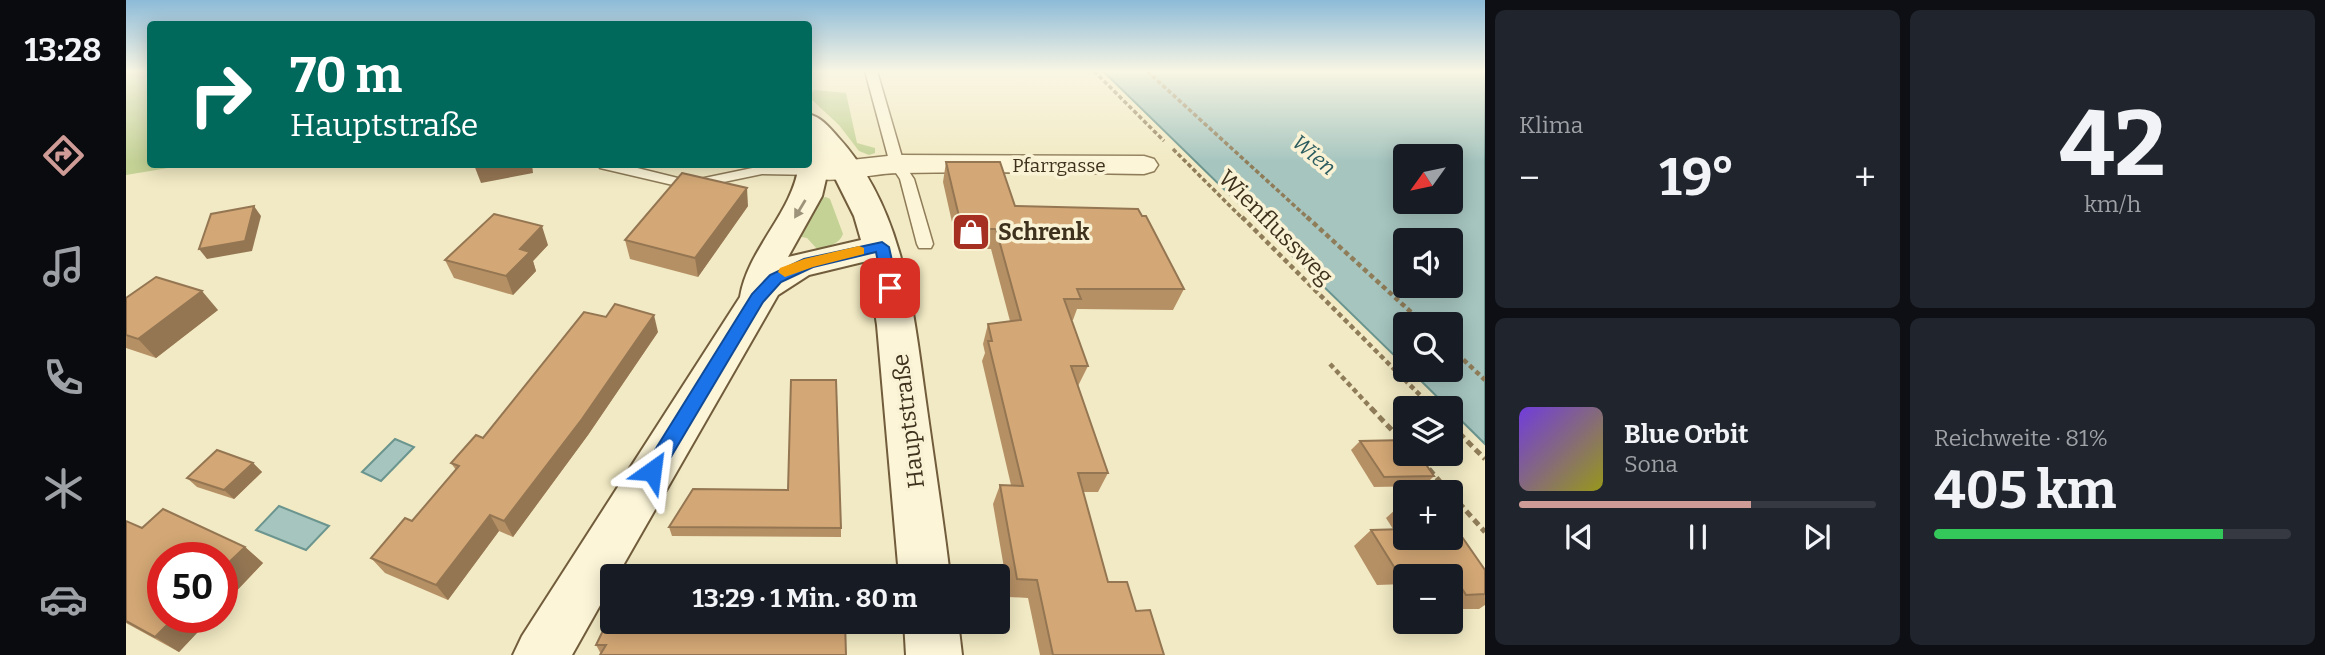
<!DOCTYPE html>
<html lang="de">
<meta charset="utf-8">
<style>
body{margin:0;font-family:Bitter,serif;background:#20242c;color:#f1f3f6;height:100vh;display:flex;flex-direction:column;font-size:26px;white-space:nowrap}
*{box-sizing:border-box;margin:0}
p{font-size:23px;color:#9ea1a6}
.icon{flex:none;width:38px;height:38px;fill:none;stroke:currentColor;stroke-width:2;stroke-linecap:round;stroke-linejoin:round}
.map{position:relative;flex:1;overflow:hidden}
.drawer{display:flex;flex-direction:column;gap:10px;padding:10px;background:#0d0f14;width:840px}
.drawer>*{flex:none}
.banner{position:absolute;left:21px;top:21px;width:665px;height:147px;border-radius:7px;box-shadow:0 4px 18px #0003;background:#00695c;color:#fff;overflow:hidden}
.needle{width:46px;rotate:237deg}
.controls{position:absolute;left:1267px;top:144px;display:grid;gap:14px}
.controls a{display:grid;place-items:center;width:70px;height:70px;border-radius:7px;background:#171b24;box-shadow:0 4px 18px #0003;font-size:35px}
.speed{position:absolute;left:21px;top:542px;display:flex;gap:14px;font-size:35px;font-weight:700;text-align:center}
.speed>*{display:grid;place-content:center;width:91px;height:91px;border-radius:50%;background:#171b24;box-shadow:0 4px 18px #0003;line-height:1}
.speed .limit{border:10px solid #d22;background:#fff;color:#111}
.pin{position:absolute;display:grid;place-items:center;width:60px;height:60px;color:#fff;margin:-30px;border-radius:14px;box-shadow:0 4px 10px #0006}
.me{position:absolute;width:77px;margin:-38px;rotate:31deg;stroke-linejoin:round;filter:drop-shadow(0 0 5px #0008)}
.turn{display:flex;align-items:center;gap:24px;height:147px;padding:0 28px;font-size:32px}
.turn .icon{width:91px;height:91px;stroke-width:2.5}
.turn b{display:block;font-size:49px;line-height:60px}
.big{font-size:52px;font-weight:700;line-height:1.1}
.drawer .tile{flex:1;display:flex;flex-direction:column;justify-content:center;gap:10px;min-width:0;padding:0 24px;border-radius:10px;background:#20242c}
.drawer .dial{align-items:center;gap:0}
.dial b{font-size:91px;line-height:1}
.song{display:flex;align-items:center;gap:21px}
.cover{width:84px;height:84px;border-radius:10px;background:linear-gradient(135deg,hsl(260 70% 55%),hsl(60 70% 35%))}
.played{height:7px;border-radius:4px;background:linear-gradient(90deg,#cf9b96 65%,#363941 65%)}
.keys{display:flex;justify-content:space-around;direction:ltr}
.heat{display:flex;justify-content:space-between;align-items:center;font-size:38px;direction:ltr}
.charge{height:10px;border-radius:5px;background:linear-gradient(90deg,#34c759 81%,#363941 0)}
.drawer .tiles{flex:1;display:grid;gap:10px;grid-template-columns:repeat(2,1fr)}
.trip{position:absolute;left:474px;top:564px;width:410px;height:70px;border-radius:7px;background:#171b24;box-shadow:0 4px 18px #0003;font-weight:700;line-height:70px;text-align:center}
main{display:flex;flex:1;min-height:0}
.dock{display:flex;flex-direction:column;width:126px;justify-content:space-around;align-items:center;background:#090b0e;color:#9ea1a6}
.dock .icon{width:49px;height:49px}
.dock .active{color:#cf9b96}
.dock b{font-size:32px;color:#f1f3f6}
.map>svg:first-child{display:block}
.green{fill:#c4d296}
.water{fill:#a6c5bf;stroke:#6b958f;stroke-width:2;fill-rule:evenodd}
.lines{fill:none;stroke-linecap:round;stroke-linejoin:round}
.service-casing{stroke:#8f7c58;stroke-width:3}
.minor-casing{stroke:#8f7c58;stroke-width:3}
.secondary-casing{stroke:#715c3b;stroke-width:4}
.path-far2{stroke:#8f7c58;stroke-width:3.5;stroke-dasharray:4.5 2.5;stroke-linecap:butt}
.path-far1{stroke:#8f7c58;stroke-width:4.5;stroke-dasharray:5 3.5;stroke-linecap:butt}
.path{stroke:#8f7c58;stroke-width:5;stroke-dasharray:7 4.5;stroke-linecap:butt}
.service{fill:#fcf5d8;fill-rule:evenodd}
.minor{fill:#fcf5d8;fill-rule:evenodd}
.secondary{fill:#fcf5d8;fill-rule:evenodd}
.wall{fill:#b69065}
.shaded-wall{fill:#947653}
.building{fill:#d4a876;stroke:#947653;stroke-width:2}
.oneway{fill:#9d937a}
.route{fill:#1a73e8;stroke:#114b97;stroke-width:2}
.slow{fill:#f59e0b}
.labels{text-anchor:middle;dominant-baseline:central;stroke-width:7;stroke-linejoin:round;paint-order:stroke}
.far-street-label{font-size:19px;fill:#3e311d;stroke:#f9f2d4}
.far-water-label{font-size:21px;font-style:italic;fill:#2b5c5f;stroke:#f9f2d4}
.street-label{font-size:23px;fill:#3e311d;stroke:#f9f2d4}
.poi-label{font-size:23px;font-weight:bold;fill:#3e311d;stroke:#f9f2d4;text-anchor:start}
</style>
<main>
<nav class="dock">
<b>13:28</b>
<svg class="icon active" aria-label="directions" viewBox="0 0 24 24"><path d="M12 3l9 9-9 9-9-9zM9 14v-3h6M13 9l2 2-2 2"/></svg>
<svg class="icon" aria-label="music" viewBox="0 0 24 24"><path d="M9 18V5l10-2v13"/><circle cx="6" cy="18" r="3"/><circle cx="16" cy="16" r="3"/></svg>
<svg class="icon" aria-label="phone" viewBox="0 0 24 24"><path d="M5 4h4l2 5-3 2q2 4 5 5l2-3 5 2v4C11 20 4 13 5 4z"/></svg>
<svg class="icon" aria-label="climate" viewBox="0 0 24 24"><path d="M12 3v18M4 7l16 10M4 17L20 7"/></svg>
<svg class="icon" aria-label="car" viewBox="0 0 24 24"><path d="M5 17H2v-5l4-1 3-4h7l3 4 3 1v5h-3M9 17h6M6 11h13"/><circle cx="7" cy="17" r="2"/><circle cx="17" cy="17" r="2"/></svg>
</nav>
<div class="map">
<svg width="1359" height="655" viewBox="0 0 1359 655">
<rect width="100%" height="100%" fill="#f2eac4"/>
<g class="green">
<polygon points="0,71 24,71 24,164 60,165 0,175"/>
<polygon points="688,90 720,93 731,143 749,148 749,153 743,155 733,151 713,125 683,97"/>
<path d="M 700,197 L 704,199 L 717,234 C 713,245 702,246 691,249 L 681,238 L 670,236 L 692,199 Z"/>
</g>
<g class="water">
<path d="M 977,71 L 1359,71 L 1359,444 L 1283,369 L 1325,369 L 1325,324 L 1279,324 L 1279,366 ZM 1279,156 L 1325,156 L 1325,201 L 1279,201 ZM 1279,240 L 1325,240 L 1325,285 L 1279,285 Z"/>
<polygon points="269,439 288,447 255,481 236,472"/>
<polygon points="153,506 203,526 180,550 130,530"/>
</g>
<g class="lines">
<g class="service-casing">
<g id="service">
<polygon points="739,71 751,71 778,164 788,179 807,244 805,248 793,248 791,244 774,179 764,164"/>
<polygon points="495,164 564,181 636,166 689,167 696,171 689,175 636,174 564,189 474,168 472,165"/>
</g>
</g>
<g class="minor-casing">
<path id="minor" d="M 771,155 L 1018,156 L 1028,159 L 1032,165 L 1028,171 L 1018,174 C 937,173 856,171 775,173 C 743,173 711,185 679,177 L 674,171 L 679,165 Z"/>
</g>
<g class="secondary-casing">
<g id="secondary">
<path d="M 682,114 C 695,117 702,126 711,136 C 778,208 787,309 800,402 C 808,460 817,518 824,576 L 773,576 L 751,325 L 741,261 L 683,275 L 652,295 L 491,576 L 486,576 L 486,584 L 446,655 L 387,655 L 396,636 L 614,297 C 622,248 667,213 673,164 L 682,164 ZM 703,166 L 728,216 L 735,240 L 662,257 L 696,196 Z"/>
<polygon points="778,621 832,621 836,655 780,655"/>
</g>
</g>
<g class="path-far2">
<polyline points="968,71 1038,141"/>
<polyline points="1021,71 1183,219"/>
<polyline points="1047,149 1117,219"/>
</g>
<g class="path-far1">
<polyline points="1116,217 1307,408"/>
<polyline points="1181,217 1298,324"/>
<polyline points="1325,348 1359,380"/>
<polyline points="1204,364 1247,410"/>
</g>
<g class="path">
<polyline points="1245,408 1279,444"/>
<polyline points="1325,425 1359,459"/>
<polyline points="1303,469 1323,492"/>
<polyline points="1325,494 1359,532"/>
</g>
<use href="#service" class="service"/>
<use href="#minor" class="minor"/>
<use href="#secondary" class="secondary"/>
</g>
<g class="wall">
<polygon points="820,162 889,206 1058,289 1047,310 951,309 947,320 945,320 962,366 952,386 982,473 972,492 957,492 982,582 1010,611 1038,655 914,655 902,598 883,597 867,504 874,485 885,485 856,361 859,353 857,344 862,324 884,321 865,249 832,249 817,182"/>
<polygon points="622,206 572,277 504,259 499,240"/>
<polygon points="422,245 407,261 410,271 387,295 328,278 319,260"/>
<polygon points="0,298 92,310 30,358 0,348"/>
<polygon points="532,332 462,435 387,537 373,531 322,600 259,573 245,558 286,521 330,470 325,463 357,438"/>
<polygon points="1234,441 1308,476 1298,486 1248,487 1225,450"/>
<polygon points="127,463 136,472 108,499 71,487 61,478"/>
<polygon points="1279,501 1279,537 1359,570 1359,605 1353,609 1325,609 1325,576 1279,576 1279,584 1251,585 1228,546 1245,530 1267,529 1260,518"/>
<polygon points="0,521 16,528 119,547 137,563 53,652 0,623"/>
<polygon points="543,527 715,528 715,537 546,536"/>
<polygon points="719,621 475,654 470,645"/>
</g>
<g class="shaded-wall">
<polygon points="406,164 407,173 355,183 348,165"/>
<polygon points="563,164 578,164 564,168"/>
<polygon points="621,188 622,206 572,277 569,258"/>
<polygon points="128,206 135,216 126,251 81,259 73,249"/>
<polygon points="416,226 422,245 407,261 410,271 387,295 380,276 394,249"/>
<polygon points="76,291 92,310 30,358 12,339"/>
<polygon points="528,315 532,332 462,435 387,537 378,521"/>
<polygon points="127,463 136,472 108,499 98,490"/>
<polygon points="364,515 373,531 322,600 310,585"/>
<polygon points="119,547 137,563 96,606 96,569"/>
<polygon points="48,618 85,618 53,652 29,637"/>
</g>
<g class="building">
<polygon points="820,162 874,162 889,206 1012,209 1016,216 1020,216 1058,289 951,289 955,299 938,299 962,366 945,366 982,473 952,473 982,582 1001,582 1010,611 1024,610 1038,655 927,655 911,580 891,579 874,485 897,486 862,341 866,341 862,324 895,320 870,229 836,229"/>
<polygon points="556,173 621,188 569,258 499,240"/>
<polygon points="128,206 119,241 73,249 85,214"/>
<polygon points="368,214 416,226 394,249 404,252 380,276 319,260"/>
<polygon points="30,277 76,291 12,339 0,335 0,298"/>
<polygon points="489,304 528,315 456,419 378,521 364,515 310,585 245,558 279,518 286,521 333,466 325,463 350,435 357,438 458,312 480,317"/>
<polygon points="665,380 710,380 715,528 543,527 567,489 662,490"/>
<polygon points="1279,440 1279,453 1292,453 1308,476 1258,477 1234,441"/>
<polygon points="91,450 127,463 98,490 61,478"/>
<polygon points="1301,487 1304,492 1293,492"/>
<polygon points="37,509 119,547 96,569 96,558 37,558 37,618 48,618 29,637 0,621 0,521 16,528"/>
<polygon points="1325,521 1359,570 1359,594 1340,595 1323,568 1270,570 1245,530 1279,529 1279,537 1325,537"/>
<polygon points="485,614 486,614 486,621 719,621 720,655 474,655 480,645 470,645"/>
</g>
<defs><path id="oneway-solid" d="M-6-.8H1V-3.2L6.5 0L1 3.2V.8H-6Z" transform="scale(1.75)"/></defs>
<use class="oneway" href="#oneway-solid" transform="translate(674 209) rotate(121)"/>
<linearGradient id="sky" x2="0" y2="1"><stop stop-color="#8dbbd8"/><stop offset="0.44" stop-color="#f9f6e4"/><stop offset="1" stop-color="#f9f6e4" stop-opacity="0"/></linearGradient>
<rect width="1359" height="162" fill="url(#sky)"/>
<polygon class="route" points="756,242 763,247 772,288 770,292 759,292 757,288 750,252 687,267 655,282 637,302 533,477 526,480 519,477 516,471 519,466 626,294 644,275 678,259"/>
<polygon class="slow" points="733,246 738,248 738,254 687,267 659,277 652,272 654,268 678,259"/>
<defs>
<g id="shop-square" transform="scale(2.0125)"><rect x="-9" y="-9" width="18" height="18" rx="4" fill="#a52f21" stroke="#f9f2d4"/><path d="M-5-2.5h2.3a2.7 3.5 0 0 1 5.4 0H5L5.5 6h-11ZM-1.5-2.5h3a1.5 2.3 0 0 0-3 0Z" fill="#fff"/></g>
</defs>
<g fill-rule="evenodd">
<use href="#shop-square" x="845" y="232"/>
</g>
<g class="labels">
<g class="far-street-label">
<text x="933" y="165">Pfarrgasse</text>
</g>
<g class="far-water-label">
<text transform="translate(1188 155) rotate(40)">Wien</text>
</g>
<g class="street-label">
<text transform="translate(1150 227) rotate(45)">Wienflussweg</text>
<text transform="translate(782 421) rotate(-97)">Hauptstraße</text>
</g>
<g class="poi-label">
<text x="872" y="232">Schrenk</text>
</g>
</g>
</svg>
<div class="controls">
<a><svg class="needle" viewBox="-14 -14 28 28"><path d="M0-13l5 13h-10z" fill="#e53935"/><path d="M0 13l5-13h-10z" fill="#9ea1a6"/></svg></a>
<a><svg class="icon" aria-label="sound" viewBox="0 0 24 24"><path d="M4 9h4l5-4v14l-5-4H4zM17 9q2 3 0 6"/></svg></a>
<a><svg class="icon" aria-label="search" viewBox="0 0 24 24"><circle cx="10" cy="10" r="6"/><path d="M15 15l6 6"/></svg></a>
<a><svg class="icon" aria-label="layers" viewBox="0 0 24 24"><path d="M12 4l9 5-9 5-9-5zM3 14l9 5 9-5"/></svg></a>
<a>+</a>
<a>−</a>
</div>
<div class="speed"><div class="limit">50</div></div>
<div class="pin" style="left:764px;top:288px;background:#d93025"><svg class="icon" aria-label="arrive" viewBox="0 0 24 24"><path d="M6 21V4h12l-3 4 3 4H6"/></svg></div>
<svg class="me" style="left:526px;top:471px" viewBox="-20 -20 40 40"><path d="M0-17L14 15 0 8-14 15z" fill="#1a73e8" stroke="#fff" stroke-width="4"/></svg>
<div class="trip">13:29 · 1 Min. · 80 m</div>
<div class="banner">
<div class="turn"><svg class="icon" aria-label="right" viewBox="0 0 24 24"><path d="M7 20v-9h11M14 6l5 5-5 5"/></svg><div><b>70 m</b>Hauptstraße</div></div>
</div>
</div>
<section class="drawer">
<div class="tiles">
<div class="tile"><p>Klima</p>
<div class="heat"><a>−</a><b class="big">19°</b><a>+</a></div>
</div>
<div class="tile dial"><b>42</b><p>km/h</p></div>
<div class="tile">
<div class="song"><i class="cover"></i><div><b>Blue Orbit</b><p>Sona</p></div></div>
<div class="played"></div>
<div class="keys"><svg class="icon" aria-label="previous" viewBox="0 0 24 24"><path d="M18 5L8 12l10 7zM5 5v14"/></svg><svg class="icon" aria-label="pause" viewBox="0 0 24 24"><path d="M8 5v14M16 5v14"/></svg><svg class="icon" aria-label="next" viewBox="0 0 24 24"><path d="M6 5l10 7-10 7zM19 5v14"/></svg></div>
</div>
<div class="tile"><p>Reichweite · 81%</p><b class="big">405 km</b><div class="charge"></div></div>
</div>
</section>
</main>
